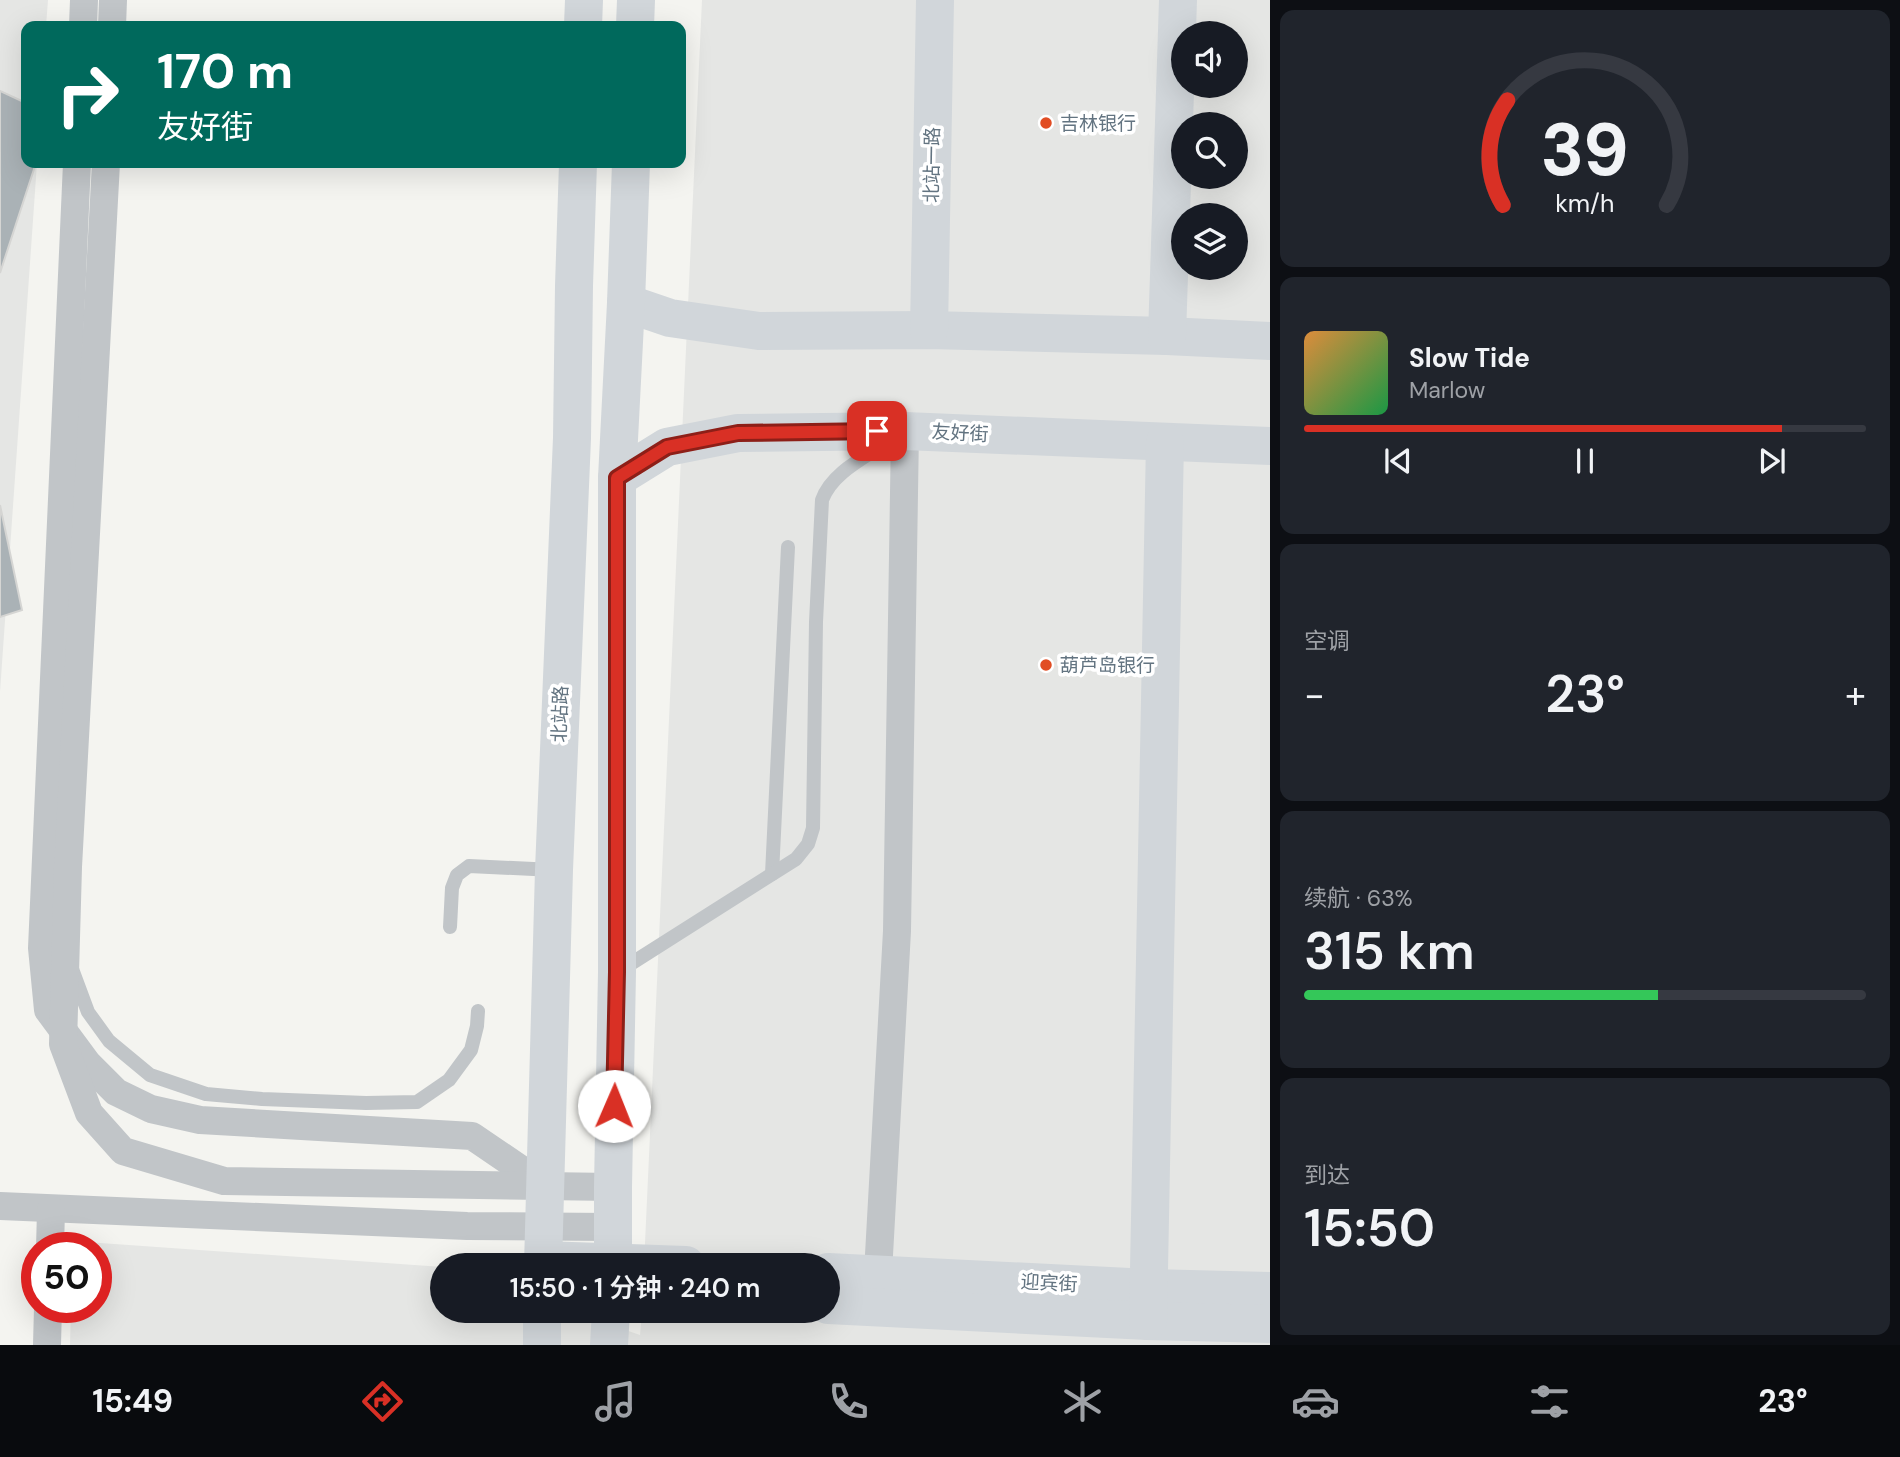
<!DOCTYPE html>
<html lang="zh">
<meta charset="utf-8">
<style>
body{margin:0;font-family:"DM Sans","Noto Sans SC",sans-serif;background:#20242c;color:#f1f3f6;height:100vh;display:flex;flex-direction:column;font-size:26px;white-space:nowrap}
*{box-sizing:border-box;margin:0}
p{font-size:23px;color:#9ea1a6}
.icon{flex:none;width:38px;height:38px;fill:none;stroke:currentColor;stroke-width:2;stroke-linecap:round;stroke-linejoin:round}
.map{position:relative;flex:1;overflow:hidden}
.panel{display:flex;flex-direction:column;gap:10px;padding:10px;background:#0d0f14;width:630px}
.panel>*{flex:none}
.guide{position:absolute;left:21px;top:21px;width:665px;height:147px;border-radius:14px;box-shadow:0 7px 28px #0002;background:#00695c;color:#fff;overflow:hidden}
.controls{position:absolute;left:1171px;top:21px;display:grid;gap:14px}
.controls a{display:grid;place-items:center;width:77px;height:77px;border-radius:50%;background:#171b24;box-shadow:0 7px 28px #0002;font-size:35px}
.speed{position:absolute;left:21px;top:1232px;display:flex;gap:14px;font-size:35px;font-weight:700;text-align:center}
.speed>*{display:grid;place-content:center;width:91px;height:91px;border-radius:50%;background:#171b24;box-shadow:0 7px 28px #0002;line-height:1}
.speed .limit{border:10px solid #d22;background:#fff;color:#111}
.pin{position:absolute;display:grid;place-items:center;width:60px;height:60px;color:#fff;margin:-30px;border-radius:14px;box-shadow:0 4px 10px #0006}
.me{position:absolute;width:77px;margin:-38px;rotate:1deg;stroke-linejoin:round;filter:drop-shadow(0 0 5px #0008)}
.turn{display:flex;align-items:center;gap:24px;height:147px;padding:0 21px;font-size:32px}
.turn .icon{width:91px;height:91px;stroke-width:2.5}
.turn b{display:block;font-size:49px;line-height:60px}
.big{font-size:52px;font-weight:600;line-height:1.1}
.panel .widget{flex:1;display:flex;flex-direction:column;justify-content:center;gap:10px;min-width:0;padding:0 24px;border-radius:14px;background:#20242c}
.panel .dial{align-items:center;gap:0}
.dial svg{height:182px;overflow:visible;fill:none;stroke:#363941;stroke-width:7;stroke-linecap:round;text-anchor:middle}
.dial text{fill:#f1f3f6;stroke:none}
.song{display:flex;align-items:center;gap:21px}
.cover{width:84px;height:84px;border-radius:10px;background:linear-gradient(135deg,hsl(30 70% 55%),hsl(140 70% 35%))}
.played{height:7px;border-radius:4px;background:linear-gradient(90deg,#d93025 85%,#363941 85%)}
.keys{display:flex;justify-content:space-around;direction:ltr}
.heat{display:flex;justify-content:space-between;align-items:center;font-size:38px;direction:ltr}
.charge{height:10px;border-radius:5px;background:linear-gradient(90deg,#34c759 63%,#363941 0)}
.trip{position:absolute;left:430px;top:1253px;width:410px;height:70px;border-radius:35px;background:#171b24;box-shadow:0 7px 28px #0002;font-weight:600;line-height:70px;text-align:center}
.tabs{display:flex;height:112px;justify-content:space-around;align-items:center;background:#090b0e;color:#9ea1a6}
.tabs .icon{width:49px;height:49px}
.tabs .current{color:#d93025}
.tabs b{font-size:32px;color:#f1f3f6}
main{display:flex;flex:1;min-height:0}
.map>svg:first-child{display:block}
.built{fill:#e5e6e4;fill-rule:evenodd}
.building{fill:#aab2b6;stroke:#d5d5d3;stroke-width:2}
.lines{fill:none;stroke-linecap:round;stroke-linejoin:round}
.lane{stroke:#c1c5c8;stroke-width:14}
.street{stroke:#c1c5c8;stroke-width:28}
.secondary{stroke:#d1d6da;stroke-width:38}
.route-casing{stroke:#8d1f18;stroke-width:18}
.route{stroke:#d93025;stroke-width:12}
.poi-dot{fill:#e14d23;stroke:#fff;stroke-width:2.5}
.labels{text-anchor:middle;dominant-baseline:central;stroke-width:7;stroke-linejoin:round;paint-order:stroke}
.poi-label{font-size:19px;fill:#637481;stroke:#fff;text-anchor:start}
.street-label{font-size:19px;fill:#637481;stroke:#fff}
</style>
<main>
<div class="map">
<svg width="1270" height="1345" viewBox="0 0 1270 1345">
<rect width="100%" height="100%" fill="#f4f4f0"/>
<g class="built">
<polygon points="0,0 48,0 46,26 26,26 26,163 37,163 0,692"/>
<path d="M 702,0 L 1270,0 L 1270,1345 L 70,1345 L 71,1307 L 96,1307 L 96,1248 L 72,1248 L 72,1241 L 443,1267 L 443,1311 L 571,1311 L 640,1335 L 642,1311 L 828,1311 L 828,1265 L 644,1265 ZM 1183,33 L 1236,33 L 1236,86 L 1183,86 ZM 1183,124 L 1236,124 L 1236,177 L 1183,177 ZM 1183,215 L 1236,215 L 1236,268 L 1183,268 Z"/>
</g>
<g class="building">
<polygon points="0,91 26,103 26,163 36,163 0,273"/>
<polygon points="0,505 22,610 0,617"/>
</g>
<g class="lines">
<g class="lane">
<polyline points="772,874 788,547"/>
<polyline points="450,927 452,888 457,875 469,866 554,870"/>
<polyline points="72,969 88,1012 109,1041 150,1075 206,1094 262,1099 366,1103 417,1102 449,1080 471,1050 477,1026 478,1011"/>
<path d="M 621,970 L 796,859 L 808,844 L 813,828 L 816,622 L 822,500 C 832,472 866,457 889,441"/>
</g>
<g class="street">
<polyline points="83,26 84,0"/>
<polyline points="112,26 113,0"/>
<polyline points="77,163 42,948 48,1010 88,1064 116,1092 151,1109 200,1120 472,1136 544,1185"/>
<polyline points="106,163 68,867 63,1044 89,1113 123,1151 224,1181 613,1187"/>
<polyline points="0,1206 467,1226 613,1227"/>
<polyline points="50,1248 51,1210"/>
<polyline points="877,1291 897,931 905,431"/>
<polyline points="47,1345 48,1307"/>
</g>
<g class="secondary">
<polyline points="583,26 584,0"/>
<polyline points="635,26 636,0"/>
<polyline points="626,303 670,318 759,331 929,330 1167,336 1270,341"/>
<polyline points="929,330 935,0"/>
<polyline points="1167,336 1178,0"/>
<polyline points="617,478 667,447 738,433 905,431 1270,446"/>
<polyline points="543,1260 686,1265"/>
<polyline points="543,1265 554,870 572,438 574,286 578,163"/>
<polyline points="613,1265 613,1187 617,972 617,478 626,303 631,163"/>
<polyline points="828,1272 1149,1288 1270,1291"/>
<polyline points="828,1305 1148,1321 1270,1324"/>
<polyline points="1148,1321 1165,442"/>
<polyline points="542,1345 542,1311"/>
<polyline points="609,1345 611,1311"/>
</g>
</g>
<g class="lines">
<g class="route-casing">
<polyline id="route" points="614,1106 617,972 617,478 667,447 738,433 877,431"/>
</g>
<use href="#route" class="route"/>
</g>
<g class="poi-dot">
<circle cx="1046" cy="123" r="7"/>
<circle cx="1046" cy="665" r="7"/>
</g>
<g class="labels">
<g class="poi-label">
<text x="1060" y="123">吉林银行</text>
<text x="1060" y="665">葫芦岛银行</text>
</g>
<g class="street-label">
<text transform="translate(932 165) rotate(-89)">北站一路</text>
<text transform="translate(960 433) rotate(3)">友好街</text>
<text transform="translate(560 714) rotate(-88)">北站路</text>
<text transform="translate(1049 1283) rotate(3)">迎宾街</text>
</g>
</g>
</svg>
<div class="controls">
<a><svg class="icon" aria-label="sound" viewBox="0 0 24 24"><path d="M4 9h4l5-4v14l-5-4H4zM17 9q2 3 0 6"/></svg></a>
<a><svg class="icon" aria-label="search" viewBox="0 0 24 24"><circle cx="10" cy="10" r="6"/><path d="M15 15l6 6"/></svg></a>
<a><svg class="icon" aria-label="layers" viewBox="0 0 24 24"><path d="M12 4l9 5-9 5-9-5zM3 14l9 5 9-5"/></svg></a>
</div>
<div class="speed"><div class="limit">50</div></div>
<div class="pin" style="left:877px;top:431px;background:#d93025"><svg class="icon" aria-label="arrive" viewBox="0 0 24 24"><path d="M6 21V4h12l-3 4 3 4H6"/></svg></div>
<svg class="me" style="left:614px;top:1106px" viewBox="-20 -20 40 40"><circle r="19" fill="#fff"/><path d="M0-13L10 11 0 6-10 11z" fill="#d93025"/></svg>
<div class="trip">15:50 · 1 分钟 · 240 m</div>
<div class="guide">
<div class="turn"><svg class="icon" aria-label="right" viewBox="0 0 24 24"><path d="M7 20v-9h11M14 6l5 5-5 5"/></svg><div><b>170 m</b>友好街</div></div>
</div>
</div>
<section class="panel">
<div class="widget dial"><svg viewBox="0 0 100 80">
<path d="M14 69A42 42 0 1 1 86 69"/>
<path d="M14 69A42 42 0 0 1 16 23" stroke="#d93025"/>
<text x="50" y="56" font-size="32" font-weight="700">39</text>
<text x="50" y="72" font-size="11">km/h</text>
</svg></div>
<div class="widget">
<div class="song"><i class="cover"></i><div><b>Slow Tide</b><p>Marlow</p></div></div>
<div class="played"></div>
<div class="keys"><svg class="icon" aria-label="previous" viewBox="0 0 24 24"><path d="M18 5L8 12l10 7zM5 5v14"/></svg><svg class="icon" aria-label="pause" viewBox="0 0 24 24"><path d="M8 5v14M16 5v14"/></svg><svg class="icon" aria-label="next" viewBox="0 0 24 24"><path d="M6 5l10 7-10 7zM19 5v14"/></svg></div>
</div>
<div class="widget"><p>空调</p>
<div class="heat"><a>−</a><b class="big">23°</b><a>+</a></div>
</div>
<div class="widget"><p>续航 · 63%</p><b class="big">315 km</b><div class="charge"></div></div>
<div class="widget"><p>到达</p><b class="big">15:50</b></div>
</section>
</main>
<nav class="tabs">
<b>15:49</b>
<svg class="icon current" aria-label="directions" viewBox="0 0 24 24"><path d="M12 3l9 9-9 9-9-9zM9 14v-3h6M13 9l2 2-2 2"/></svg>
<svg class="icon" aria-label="music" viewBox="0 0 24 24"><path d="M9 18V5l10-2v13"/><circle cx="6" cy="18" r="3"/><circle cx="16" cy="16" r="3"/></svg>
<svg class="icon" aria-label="phone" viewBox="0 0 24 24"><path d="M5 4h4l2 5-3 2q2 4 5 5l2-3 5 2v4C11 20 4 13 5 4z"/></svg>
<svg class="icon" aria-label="climate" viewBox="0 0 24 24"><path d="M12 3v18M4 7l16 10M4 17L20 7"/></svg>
<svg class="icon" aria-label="car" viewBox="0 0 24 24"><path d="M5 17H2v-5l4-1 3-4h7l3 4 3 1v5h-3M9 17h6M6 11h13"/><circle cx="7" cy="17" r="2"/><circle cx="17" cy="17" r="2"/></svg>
<svg class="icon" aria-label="filters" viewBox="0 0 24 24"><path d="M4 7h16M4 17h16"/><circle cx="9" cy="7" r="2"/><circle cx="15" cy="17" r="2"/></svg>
<b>23°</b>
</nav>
